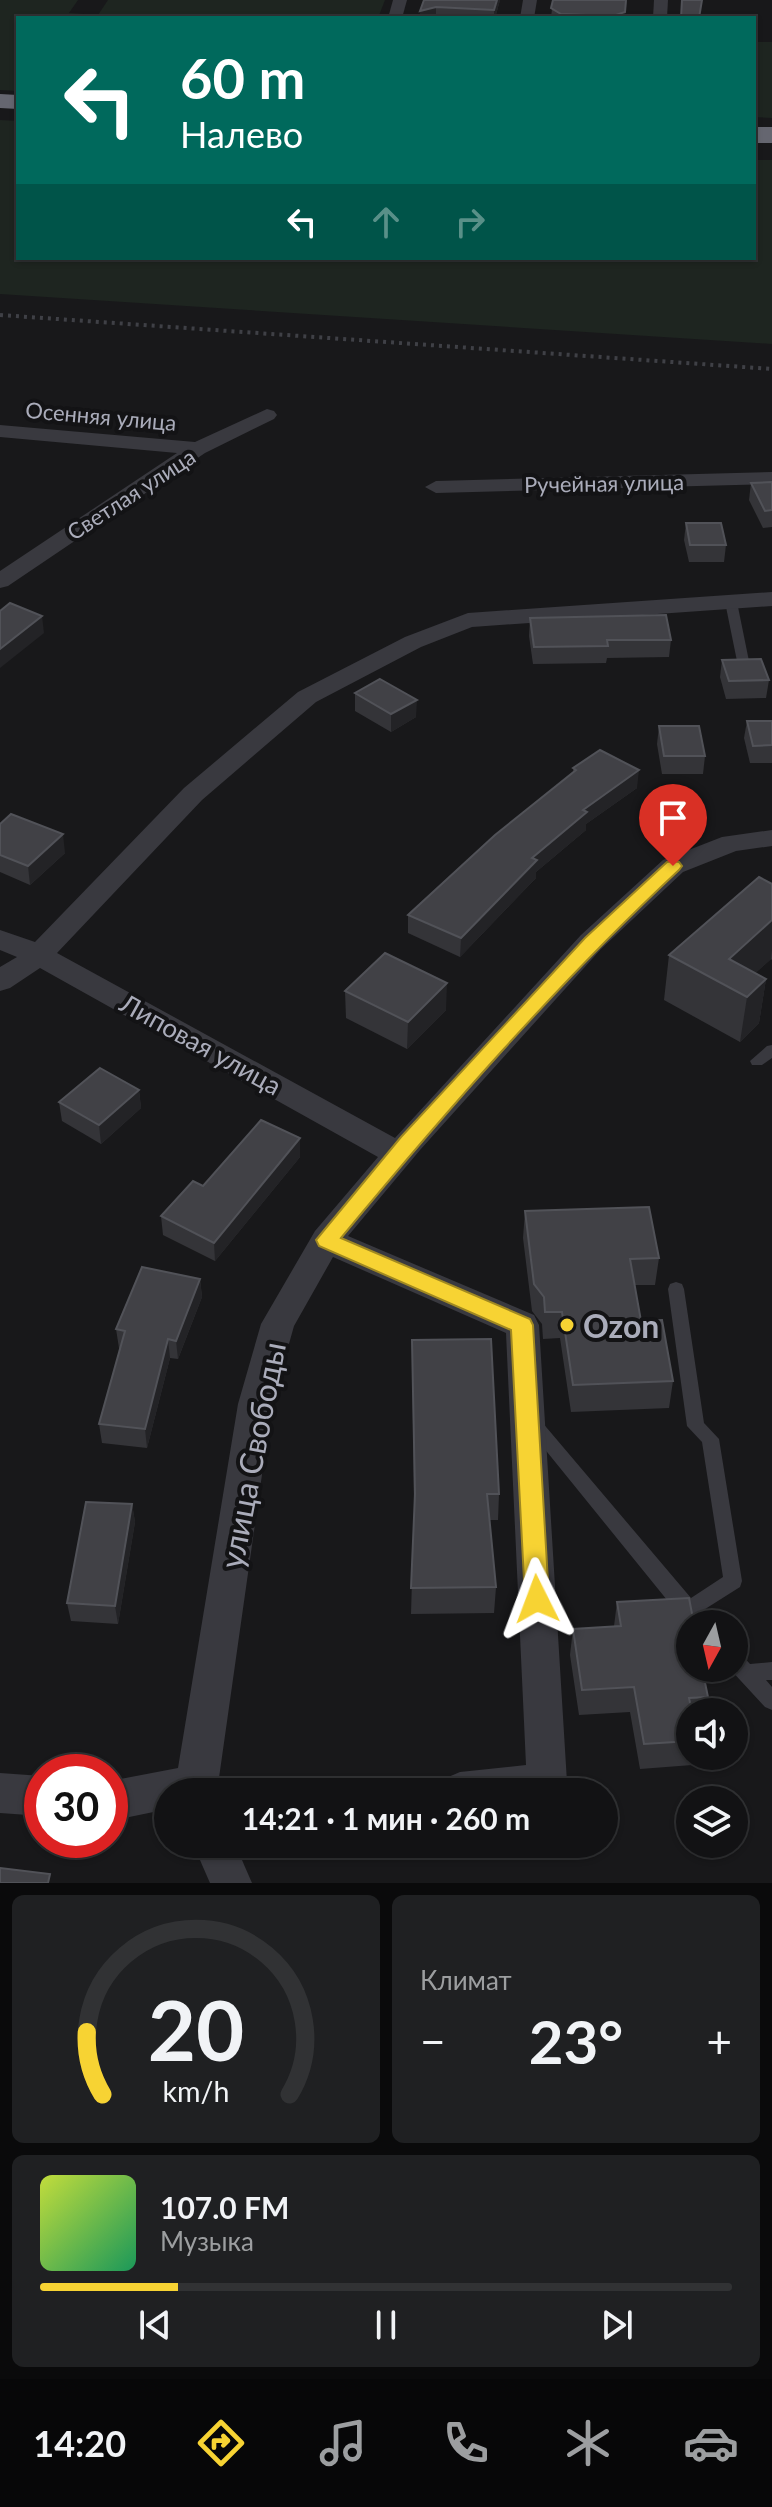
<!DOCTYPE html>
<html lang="ru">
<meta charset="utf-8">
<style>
body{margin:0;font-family:Lato,sans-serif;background:#1f2022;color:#f1f3f6;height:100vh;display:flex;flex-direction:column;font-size:30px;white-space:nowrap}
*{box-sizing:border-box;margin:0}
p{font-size:26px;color:#9c9ea0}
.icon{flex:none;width:44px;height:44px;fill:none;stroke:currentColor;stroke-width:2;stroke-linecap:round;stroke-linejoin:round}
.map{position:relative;height:1883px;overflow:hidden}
.panel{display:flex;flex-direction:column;gap:12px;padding:12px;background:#0a0a0b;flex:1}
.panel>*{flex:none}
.guide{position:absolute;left:16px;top:16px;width:740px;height:244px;border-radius:0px;box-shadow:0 2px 6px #0004,0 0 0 2px #313234;background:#00695c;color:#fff;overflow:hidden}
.needle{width:52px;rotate:188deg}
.fabs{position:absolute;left:676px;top:1610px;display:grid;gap:16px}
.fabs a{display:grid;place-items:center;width:72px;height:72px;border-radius:50%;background:#121214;box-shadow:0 2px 6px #0004,0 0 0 2px #313234;font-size:40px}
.speed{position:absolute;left:24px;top:1754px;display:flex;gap:16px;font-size:40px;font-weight:700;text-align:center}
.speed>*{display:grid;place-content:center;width:104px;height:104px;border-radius:50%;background:#121214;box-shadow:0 2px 6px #0004,0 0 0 2px #313234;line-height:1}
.speed .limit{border:12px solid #d22;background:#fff;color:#111}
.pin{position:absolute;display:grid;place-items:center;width:68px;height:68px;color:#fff;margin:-82px -34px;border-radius:50% 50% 50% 0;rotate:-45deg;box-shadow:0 0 8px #0007}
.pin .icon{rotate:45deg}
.me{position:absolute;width:88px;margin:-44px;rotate:357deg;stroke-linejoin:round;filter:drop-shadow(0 0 6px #0008)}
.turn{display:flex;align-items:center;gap:28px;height:168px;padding:0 32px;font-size:36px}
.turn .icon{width:104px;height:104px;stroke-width:2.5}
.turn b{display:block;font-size:56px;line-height:68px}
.lanes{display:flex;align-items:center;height:76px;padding:0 32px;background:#0003;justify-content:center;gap:40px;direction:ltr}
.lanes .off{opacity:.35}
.big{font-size:60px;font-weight:700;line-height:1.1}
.panel .widget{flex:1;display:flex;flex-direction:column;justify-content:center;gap:12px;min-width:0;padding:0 28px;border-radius:12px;background:#1f2022}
.panel .dial{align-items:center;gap:0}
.dial svg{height:208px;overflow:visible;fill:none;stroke:#313234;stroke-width:7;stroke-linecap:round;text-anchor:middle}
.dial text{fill:#f1f3f6;stroke:none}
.song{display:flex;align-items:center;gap:24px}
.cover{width:96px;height:96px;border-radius:12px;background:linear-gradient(135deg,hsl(70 70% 55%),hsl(150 70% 35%))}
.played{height:8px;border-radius:4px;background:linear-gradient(90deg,#f7d333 20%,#313234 20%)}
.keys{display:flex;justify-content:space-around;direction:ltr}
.heat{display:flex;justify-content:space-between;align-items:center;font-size:44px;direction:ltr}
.panel .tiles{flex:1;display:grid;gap:12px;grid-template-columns:1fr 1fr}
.widget:last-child{grid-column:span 2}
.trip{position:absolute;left:154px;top:1778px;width:464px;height:80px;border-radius:40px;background:#121214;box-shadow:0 2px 6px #0004,0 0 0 2px #313234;font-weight:700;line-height:80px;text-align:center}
.tab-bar{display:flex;height:128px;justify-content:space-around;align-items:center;background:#070708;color:#9c9ea0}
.tab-bar .icon{width:56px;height:56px}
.tab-bar .on{color:#f7d333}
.tab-bar b{font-size:36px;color:#f1f3f6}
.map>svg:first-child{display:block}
.green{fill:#1e2520}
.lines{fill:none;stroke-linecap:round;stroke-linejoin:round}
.path{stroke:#3f4046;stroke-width:4;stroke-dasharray:3 5;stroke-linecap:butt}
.lane{fill:#39393f;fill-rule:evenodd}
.street{fill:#39393f;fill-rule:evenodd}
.highway{fill:#656670;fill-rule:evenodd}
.wall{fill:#343438}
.shaded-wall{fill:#232326}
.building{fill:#414146;stroke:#515258;stroke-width:2}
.route{fill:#f7d333;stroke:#a18921;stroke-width:2}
.poi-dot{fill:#f7d333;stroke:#131315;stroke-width:3}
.labels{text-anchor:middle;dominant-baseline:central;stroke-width:8;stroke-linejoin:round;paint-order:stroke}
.far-street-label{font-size:22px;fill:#aaacba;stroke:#131315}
.street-label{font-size:26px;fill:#aaacba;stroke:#131315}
.near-poi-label{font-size:32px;font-weight:bold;fill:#aaacba;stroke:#131315;text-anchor:start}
.near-street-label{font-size:32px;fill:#aaacba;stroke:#131315}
</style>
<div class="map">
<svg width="772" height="1883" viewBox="0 0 772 1883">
<rect width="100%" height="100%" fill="#18181a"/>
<g class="green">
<polygon points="0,0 78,0 69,13 98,15 108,0 385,0 378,18 18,18 18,91 0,90"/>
<polygon points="754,42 772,42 772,118 754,117"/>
<polygon points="0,120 18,121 18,258 754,258 754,160 772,160 772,344 0,294"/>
</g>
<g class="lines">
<polyline class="path" points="0,315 772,369"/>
<g class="lane">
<polygon points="731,599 737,602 751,671 745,675 739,671 725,602"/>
<polygon points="772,1045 772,1058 762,1065 752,1065 750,1061 767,1046"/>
<polygon points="676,1282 682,1284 684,1289 704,1423 719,1439 742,1581 740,1587 702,1611 711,1624 690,1625 680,1616 526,1426 529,1421 535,1419 541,1421 691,1598 723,1577 702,1442 687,1426 668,1289 670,1284"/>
<polygon points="734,1651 741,1654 750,1664 772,1662 772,1680 766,1680 772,1687 772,1710 765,1707 729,1668 734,1668"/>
</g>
<g class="street">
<polygon points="393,0 407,0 402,18 388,18"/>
<polygon points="523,0 537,0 534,18 520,18"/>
<polygon points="654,0 668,0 667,18 653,18"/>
<polygon points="267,409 274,411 277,415 274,419 205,453 8,586 0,588 0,571 177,453 0,437 0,425 195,442"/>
<polygon points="772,472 772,484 436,493 425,487 436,481"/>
<polygon points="772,592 772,606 472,627 421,647 316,702 202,800 57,953 395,1138 581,935 663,860 722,837 772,830 772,846 736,851 683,872 601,949 420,1150 348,1236 534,1315 539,1325 567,1782 563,1792 440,1792 446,1778 460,1772 526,1765 506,1333 333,1257 294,1326 272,1404 217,1792 168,1792 168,1809 110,1821 110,1781 178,1768 238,1404 261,1324 315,1231 378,1157 40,968 10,988 0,991 0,967 17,957 0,950 0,930 35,942 184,788 298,692 405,637 468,613"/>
<polygon points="0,1773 42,1776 42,1816 0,1813"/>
<polygon points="193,1844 235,1844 252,1883 210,1883"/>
</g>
<g class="highway">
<polygon points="0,94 18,95 18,109 0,108"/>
<rect x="754" y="127" width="18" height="16"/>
</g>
</g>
<g class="wall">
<polygon points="424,0 500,0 495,18 420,18"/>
<polygon points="553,0 625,18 551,18"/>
<polygon points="772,482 772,527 763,528 749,500 751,483"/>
<polygon points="686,523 726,545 724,562 689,562 684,540"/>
<polygon points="530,618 671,640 669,657 607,658 606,663 533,664 529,636"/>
<polygon points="722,660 769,680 766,698 726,699 720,677"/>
<polygon points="355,693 416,717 391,732 355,711"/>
<polygon points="747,721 772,721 772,763 750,763 744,738"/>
<polygon points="659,726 705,756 703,774 662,774 657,744"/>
<polygon points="573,768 637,788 586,824 586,830 536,872 536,878 460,957 408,933 408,915 573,772"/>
<polygon points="0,824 65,853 30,885 0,872"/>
<polygon points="772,884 772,960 771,959 755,973 766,979 759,1023 740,1042 664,1000 669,955"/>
<polygon points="345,991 446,1010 407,1049 346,1018"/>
<polygon points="139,1090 141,1108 101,1144 62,1121 59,1102"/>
<polygon points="300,1138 300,1157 215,1261 163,1235 161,1216 203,1186"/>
<polygon points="525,1211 659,1258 655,1285 635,1285 641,1321 673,1381 669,1408 571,1412 560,1338 543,1339 542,1324 532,1311 523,1238"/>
<polygon points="200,1279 202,1297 178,1359 170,1358 147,1448 102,1443 99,1424 120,1348 119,1348 116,1329"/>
<polygon points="412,1340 499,1494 498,1520 489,1520 496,1587 494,1613 411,1614 414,1511"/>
<polygon points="132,1504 135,1522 118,1624 71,1621 67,1603"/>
<polygon points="617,1602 708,1697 705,1712 690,1712 690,1756 694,1756 692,1765 640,1769 630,1712 579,1715 570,1655 573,1629 614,1626"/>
</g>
<g class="shaded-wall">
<polygon points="497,0 500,0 495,18 494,18 494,10"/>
<polygon points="627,0 625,18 613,18 613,16"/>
<polygon points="436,7 436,18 420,18 420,11"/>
<polygon points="42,616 44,633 0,668 0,649"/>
<polygon points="417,700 416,717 391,732 391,714"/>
<polygon points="639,770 637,788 586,824 586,830 536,872 536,878 460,957 461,938 532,858 583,810"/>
<polygon points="63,834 65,853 30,885 28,866"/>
<polygon points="772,920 772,950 771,959 736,991 729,959"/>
<polygon points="766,979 759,1023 740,1042 747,997"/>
<polygon points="447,983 446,1010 407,1049 408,1022"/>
<polygon points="139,1090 141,1108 101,1144 99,1125"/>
<polygon points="300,1138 300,1157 215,1261 214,1243"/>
<polygon points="200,1279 202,1297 178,1359 176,1341"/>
<polygon points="168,1339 170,1358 147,1448 145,1429"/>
<polygon points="132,1504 135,1522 118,1624 115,1606"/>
</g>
<g class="building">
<polygon points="424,0 497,0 494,10 436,7 420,11"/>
<polygon points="553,0 626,0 625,12 613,16 561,14 551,8"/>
<polygon points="682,0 702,0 699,18 681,18"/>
<polygon points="772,482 772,510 765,511 751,483"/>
<polygon points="686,523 721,523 726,545 690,545"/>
<polygon points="10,603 42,616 0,649 0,611"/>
<polygon points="666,615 671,640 607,640 608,646 534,647 530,618"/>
<polygon points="761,659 769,680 729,681 722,660"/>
<polygon points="380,679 417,700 391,714 355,693"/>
<polygon points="747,721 772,721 772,745 753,746"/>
<polygon points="659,726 699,726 705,756 664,756"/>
<polygon points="600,750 639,770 583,810 587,812 532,858 537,860 461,938 408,915 495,835 576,770 573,768"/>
<polygon points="11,814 63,834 28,866 0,855 0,824"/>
<polygon points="759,877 772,884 772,920 729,959 766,979 747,997 669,955"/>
<polygon points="385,953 447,983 408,1022 345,991"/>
<polygon points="100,1068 139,1090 99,1125 59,1102"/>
<polygon points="261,1120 300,1138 214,1243 161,1216 193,1181 203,1186"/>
<polygon points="649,1207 659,1258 630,1259 641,1321 662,1320 673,1381 573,1385 562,1312 545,1312 544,1297 534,1284 525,1211"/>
<polygon points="142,1267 200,1279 176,1341 168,1339 145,1429 99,1424 125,1331 116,1329"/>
<polygon points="491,1339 499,1494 487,1494 496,1587 411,1588 415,1494 412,1340"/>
<polygon points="86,1502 132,1504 115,1606 67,1603"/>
<polygon points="689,1598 694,1624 690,1624 690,1668 702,1668 708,1697 689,1698 692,1712 690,1712 690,1741 644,1744 634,1687 582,1690 573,1629 621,1626 617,1602"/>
<polygon points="0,1868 50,1874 48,1883 0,1883"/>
</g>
<path class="route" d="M 673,861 L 679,862 L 682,866 L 679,870 C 557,984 447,1110 341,1238 L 530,1319 L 533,1325 L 549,1599 L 546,1607 L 537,1610 L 528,1607 L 525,1599 L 511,1330 L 319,1246 L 316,1240 L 401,1137 L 585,938 L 667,862 Z"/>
<circle class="poi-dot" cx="567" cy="1325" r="8"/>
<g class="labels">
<g class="far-street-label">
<text transform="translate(101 416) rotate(5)">Осенняя улица</text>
<text transform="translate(604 483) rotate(-1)">Ручейная улица</text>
<text transform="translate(131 494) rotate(-33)">Светлая улица</text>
</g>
<g class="street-label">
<text transform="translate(201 1044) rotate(29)">Липовая улица</text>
</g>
<g class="near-poi-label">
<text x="583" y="1325">Ozon</text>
</g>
<g class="near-street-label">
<text transform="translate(252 1455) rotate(-79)">улица Свободы</text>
</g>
</g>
</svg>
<div class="fabs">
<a><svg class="needle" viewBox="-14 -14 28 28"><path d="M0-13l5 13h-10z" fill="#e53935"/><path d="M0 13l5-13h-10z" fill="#9c9ea0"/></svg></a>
<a><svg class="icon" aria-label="sound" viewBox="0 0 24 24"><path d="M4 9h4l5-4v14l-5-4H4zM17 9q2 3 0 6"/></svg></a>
<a><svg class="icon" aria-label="layers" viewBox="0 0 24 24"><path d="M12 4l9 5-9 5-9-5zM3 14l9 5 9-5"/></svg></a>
</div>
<div class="speed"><div class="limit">30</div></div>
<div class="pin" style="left:673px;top:866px;background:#d93025"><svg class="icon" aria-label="arrive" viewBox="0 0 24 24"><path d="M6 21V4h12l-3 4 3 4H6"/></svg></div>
<svg class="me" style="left:537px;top:1599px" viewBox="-20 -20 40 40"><path d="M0-17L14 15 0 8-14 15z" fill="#f7d333" stroke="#fff" stroke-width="4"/></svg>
<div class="trip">14:21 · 1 мин · 260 m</div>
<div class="guide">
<div class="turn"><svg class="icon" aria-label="left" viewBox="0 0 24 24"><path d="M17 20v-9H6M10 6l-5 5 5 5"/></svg><div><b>60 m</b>Налево</div></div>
<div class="lanes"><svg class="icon" aria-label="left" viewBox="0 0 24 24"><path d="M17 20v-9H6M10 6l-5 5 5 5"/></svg><svg class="icon off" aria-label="ahead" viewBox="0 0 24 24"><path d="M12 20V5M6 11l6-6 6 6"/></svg><svg class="icon off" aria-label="right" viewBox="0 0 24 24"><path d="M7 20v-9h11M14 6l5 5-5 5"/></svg></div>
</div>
</div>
<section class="panel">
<div class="tiles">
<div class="widget dial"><svg viewBox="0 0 100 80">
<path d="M14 69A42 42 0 1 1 86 69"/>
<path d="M14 69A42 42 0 0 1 8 45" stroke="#f7d333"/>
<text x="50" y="56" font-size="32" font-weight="700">20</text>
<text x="50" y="72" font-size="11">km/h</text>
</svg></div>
<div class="widget"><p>Климат</p>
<div class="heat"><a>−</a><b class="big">23°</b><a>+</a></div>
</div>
<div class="widget">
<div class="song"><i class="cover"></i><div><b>107.0 FM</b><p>Музыка</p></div></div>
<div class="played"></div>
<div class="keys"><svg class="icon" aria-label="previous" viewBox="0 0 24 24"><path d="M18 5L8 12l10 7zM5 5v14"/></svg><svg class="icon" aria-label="pause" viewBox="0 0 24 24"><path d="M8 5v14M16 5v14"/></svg><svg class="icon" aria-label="next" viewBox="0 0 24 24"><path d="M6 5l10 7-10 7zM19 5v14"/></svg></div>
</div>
</div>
</section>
<nav class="tab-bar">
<b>14:20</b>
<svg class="icon on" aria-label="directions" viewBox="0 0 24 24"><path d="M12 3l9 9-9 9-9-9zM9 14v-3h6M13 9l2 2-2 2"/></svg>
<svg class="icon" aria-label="music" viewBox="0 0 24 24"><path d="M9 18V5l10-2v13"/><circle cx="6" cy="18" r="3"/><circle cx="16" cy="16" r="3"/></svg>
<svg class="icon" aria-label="phone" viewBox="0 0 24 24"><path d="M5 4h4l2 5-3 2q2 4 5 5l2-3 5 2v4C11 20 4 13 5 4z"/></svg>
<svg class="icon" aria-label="climate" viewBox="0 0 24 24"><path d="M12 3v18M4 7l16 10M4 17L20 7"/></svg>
<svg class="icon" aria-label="car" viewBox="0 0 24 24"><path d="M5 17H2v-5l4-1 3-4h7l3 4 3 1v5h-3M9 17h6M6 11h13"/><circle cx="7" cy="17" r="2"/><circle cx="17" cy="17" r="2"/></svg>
</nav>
